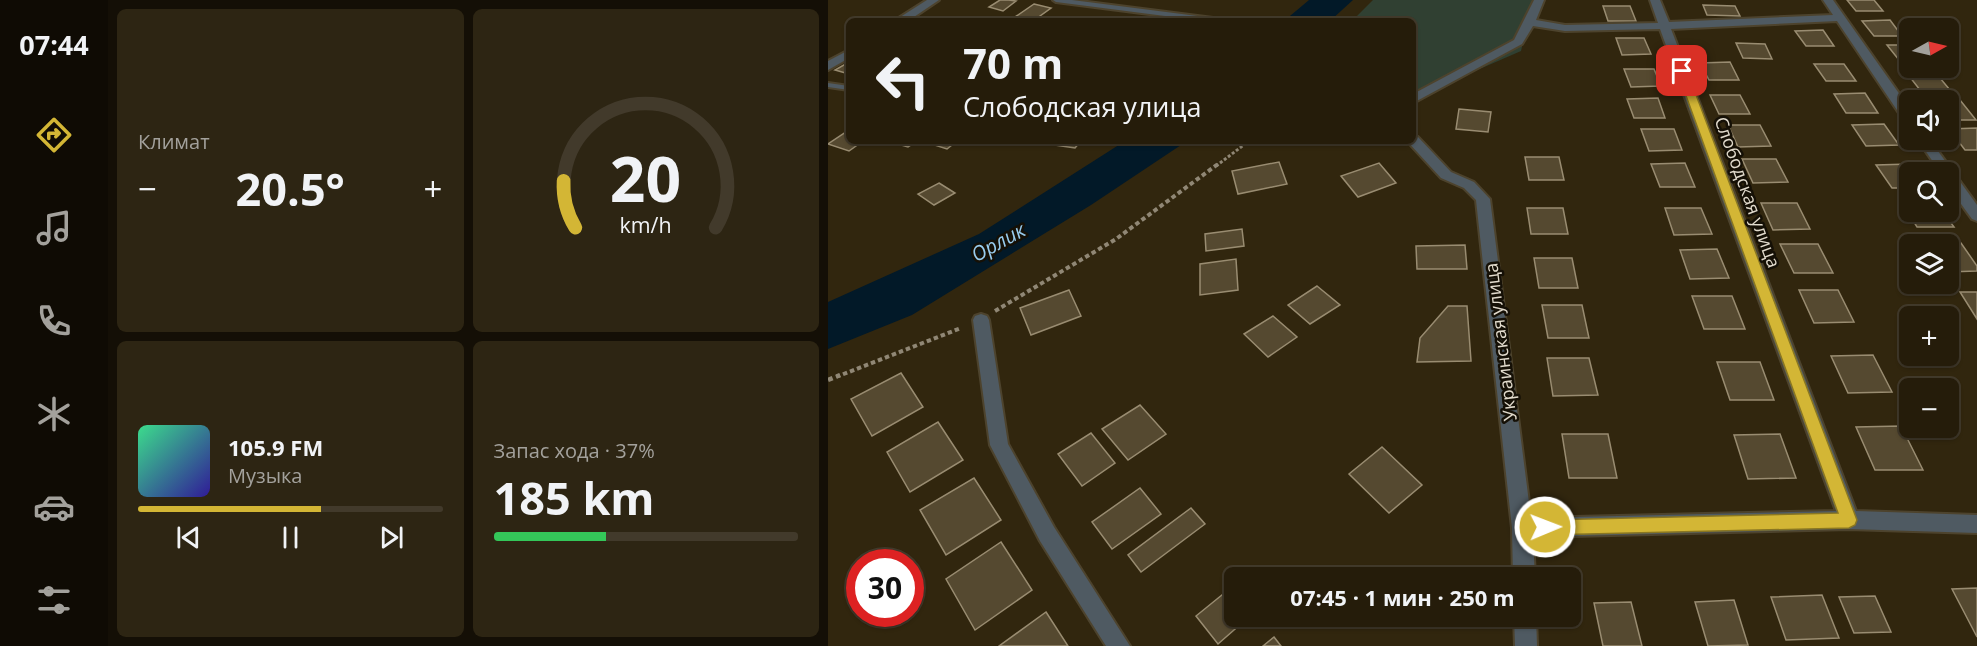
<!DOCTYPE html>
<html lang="ru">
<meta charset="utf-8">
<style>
body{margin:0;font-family:"Open Sans",sans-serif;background:#2d2513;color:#f1f3f6;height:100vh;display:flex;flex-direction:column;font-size:22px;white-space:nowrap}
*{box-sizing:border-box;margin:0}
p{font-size:20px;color:#a3a19c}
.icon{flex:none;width:33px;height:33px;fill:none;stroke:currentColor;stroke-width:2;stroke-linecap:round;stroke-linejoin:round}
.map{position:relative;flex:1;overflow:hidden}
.side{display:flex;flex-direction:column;gap:9px;padding:9px;background:#140f06;width:720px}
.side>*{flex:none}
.top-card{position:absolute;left:18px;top:18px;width:570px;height:126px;border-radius:9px;box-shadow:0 2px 4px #0004,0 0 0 2px #423a2b;background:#251c0a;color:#f1f3f6;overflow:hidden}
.needle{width:39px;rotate:82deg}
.fabs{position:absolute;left:1071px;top:18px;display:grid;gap:12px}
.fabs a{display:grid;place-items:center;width:60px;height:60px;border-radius:9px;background:#251c0a;box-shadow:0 2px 4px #0004,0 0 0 2px #423a2b;font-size:30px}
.speed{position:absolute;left:18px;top:549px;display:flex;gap:12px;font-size:30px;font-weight:700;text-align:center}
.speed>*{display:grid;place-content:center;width:78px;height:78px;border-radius:50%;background:#251c0a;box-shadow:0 2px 4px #0004,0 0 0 2px #423a2b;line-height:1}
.speed .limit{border:9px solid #d22;background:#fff;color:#111}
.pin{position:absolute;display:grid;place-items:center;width:51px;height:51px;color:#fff;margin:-26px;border-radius:12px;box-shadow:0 3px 9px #0006}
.me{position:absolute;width:66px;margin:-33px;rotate:89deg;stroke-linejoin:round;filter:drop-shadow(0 0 4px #0008)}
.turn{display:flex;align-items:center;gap:21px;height:126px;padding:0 18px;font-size:27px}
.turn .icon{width:78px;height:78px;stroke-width:2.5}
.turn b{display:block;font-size:42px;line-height:51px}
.big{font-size:45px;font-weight:700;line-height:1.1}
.side .widget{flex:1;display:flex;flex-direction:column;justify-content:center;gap:9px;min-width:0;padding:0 21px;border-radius:9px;background:#2d2513}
.side .dial{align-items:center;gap:0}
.dial svg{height:156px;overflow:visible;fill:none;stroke:#423a2b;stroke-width:7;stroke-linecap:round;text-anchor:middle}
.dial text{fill:#f1f3f6;stroke:none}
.song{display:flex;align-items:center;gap:18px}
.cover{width:72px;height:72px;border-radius:9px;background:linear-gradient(135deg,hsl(150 70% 55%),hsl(250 70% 35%))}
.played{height:6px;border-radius:3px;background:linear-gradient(90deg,#d3b635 60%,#423a2b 60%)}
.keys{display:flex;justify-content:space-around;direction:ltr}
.heat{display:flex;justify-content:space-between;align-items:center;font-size:33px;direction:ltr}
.charge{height:9px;border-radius:4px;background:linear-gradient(90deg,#34c759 37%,#423a2b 0)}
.side .tiles{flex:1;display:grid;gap:9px;grid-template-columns:repeat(2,1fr)}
.trip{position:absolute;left:396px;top:567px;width:357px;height:60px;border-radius:9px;background:#251c0a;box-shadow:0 2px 4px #0004,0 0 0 2px #423a2b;font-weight:700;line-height:60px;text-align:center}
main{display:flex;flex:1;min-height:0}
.tab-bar{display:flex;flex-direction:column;width:108px;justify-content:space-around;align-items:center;background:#0f0b04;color:#a3a19c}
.tab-bar .icon{width:42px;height:42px}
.tab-bar .active{color:#d3b635}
.tab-bar b{font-size:27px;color:#f1f3f6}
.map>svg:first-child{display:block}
.green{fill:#304032}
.water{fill:#021928}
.building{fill:#554930;stroke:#998c71;stroke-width:1.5}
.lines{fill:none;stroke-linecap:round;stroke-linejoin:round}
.service-casing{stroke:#4d432d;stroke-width:4}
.minor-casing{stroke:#4d432d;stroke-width:4}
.path-far2{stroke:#908775;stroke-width:3;stroke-dasharray:3 2;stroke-linecap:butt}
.path-far1{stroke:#908775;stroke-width:4;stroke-dasharray:4.5 3;stroke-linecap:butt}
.path{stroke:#908775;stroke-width:4.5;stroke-dasharray:5 4;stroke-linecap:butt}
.service{fill:#4f5a62;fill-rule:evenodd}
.minor{fill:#4f5a62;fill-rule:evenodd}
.route{fill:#d3b635;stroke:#897622;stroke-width:1.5}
.labels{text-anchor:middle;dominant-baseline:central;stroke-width:5;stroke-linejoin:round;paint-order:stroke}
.street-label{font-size:18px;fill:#e2dbcd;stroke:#151006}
.water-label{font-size:20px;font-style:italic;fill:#98ccee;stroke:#151006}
</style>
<main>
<nav class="tab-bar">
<b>07:44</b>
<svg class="icon active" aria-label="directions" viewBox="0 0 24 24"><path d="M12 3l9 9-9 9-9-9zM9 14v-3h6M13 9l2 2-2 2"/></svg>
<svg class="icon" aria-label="music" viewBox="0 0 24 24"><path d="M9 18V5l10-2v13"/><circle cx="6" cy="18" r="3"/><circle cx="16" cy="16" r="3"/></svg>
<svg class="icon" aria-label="phone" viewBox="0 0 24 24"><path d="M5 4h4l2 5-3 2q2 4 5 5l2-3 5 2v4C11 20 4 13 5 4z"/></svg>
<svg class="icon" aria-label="climate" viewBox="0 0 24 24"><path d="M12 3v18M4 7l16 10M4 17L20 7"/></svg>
<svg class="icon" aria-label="car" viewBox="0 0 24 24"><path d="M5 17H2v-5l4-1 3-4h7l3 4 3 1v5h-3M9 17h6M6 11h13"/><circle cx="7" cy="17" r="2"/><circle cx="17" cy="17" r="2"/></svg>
<svg class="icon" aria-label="filters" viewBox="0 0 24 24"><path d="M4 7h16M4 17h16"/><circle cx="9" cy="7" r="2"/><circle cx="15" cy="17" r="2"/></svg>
</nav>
<section class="side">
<div class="tiles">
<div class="widget"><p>Климат</p>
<div class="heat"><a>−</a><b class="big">20.5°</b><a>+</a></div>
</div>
<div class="widget dial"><svg viewBox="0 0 100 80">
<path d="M14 69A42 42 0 1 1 86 69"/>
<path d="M14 69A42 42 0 0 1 8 45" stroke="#d3b635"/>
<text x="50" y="56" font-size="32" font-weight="700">20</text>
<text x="50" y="72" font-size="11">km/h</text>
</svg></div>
<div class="widget">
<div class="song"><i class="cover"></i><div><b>105.9 FM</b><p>Музыка</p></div></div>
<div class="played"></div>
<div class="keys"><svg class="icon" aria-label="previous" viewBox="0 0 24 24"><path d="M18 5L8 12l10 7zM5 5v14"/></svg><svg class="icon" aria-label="pause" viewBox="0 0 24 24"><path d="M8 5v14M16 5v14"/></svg><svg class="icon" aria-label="next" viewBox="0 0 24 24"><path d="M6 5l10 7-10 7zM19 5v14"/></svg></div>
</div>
<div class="widget"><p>Запас хода · 37%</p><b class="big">185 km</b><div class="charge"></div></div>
</div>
</section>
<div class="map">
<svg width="1149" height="646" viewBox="0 0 1149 646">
<rect width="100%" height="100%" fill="#31260e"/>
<polygon class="green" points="545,0 705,0 693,51 585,98 585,21 524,21"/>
<g class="water">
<polygon points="481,0 525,0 502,21 456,21"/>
<polygon points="297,141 359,141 263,205 84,315 0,349 0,302 151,234"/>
</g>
<g class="building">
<polygon points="172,0 181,0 188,1 175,11 161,7"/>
<polygon points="1019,0 1046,0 1055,11 1028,11"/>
<polygon points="206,4 223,8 205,21 187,17"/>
<polygon points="875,5 907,6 912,16 879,15"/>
<polygon points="775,6 802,6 808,21 780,21"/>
<polygon points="1062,20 1074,36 1046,36 1034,21"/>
<polygon points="995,30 1006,46 978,46 967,31"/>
<polygon points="788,38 816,38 823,54 794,55"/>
<polygon points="908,43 937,44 944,59 915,58"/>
<polygon points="1059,45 1082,45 1082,60 1071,60"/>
<polygon points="21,62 21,74 7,70"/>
<polygon points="902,62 911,80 881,80 872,63"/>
<polygon points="986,64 1016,64 1028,81 998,81"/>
<polygon points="796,69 826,69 833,86 803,87"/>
<polygon points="1078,72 1107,72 1122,90 1092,90"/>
<polygon points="1037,93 1050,113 1018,113 1006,94"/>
<polygon points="882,95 912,95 922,114 891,114"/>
<polygon points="830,98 837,118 806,118 799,99"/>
<polygon points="1101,100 1132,100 1148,120 1120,120 1120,100"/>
<polygon points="631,109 663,112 660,132 628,129"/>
<polygon points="1056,124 1071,145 1038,146 1024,125"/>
<polygon points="900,125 932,125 943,146 910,147"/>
<polygon points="1149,128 1149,150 1137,150 1121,129"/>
<polygon points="813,129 846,129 854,150 821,151"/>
<polygon points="21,130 21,141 35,141 21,151 0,144"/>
<polygon points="59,141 89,141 80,147"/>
<polygon points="102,141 129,141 119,149 100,143"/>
<polygon points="221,141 253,141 247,148 219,144"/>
<polygon points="697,157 731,157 736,180 701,180"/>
<polygon points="914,159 948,159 960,182 925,183"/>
<polygon points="451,162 459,184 410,194 404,171"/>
<polygon points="551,163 568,183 530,197 513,176"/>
<polygon points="857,163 867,187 832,187 823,164"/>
<polygon points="1082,164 1088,172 1082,172 1082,188 1064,188 1048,165"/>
<polygon points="111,183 127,193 106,205 90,194"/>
<polygon points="1073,201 1082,201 1082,212 1115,212 1126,227 1089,227"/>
<polygon points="933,203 969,203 982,229 945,230"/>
<polygon points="699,208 735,208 740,234 703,234"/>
<polygon points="837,208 873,208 884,234 846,235"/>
<polygon points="414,229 416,246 378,251 377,234"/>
<polygon points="1096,243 1133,243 1149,266 1149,271 1120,272 1120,244"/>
<polygon points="952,244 990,244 1005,273 966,273"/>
<polygon points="637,245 639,269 589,269 588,246"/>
<polygon points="889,249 901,278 862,279 852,250"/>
<polygon points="706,258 744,258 750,288 711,288"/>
<polygon points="408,259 410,290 372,295 372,264"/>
<polygon points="489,286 512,305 482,324 460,305"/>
<polygon points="241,290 253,316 203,335 192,308"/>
<polygon points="971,290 1010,290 1026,322 986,323"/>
<polygon points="1132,292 1149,292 1149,319"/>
<polygon points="864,296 904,296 917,329 876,329"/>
<polygon points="714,305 754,305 761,338 720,338"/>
<polygon points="620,306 639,306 643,361 589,362 592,338"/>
<polygon points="445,316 469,337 440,357 416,334"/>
<polygon points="1045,355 1064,392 1020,393 1003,356"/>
<polygon points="719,358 761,358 770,395 725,396"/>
<polygon points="889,362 932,362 946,400 902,400"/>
<polygon points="73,373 95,407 44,436 23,399"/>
<polygon points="312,405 338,434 300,460 274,429"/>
<polygon points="110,422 135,460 82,492 59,452"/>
<polygon points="1073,426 1095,470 1047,470 1028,427"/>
<polygon points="263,433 287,463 254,486 230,454"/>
<polygon points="734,434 780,434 789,478 741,478"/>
<polygon points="952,434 968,478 920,479 906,435"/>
<polygon points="554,447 594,485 561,513 521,474"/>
<polygon points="146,478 173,520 118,555 92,510"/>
<polygon points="312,488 333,514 284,549 264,522"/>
<polygon points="363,508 377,524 313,572 300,555"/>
<polygon points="173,542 204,590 147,630 118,579"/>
<polygon points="405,586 406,616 422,616 390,644 368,616"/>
<polygon points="1149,588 1149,637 1124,589"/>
<polygon points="994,595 1011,638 958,640 943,597"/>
<polygon points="1047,596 1063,632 1026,633 1011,597"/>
<polygon points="906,600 920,645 880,646 867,602"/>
<polygon points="803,602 814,646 775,646 766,603"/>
<polygon points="218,612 240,646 171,646"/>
<polygon points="446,637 453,646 435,646"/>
</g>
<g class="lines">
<g class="service-casing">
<g id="service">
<polygon points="225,0 244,0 393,19 397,21 376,21 228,2"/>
<polygon points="0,83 21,86 21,90 0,87"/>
</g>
</g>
<g class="minor-casing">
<g id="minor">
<polygon points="99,0 111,0 80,21 66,21"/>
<polygon points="706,0 716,0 708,20 737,25 830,23 822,0 832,0 841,22 1005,15 995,0 1005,0 1082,109 1082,123 1077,122 1009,21 843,29 1028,511 1149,515 1149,533 1021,529 705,537 707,578 685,578 684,528 648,200 636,188 613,178 579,141 585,141 585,136 590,137 623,172 646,182 662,199 703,518 1008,511 832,29 737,31 705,26 694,44 585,103 585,94 686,40"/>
<polygon points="21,50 21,58 0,70 0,61"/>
<polygon points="1090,140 1102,140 1149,205 1149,221 1144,219 1120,186 1120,172 1112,172"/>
<polygon points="153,314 159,316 161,320 180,444 226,527 302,646 278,646 212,541 162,445 145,320 147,316"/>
<polygon points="686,616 708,616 709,646 687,646"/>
</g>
</g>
<polyline class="path-far2" points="388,166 421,141"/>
<g class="path-far1">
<polyline points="167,311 288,239 390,164"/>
<polyline points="8,377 133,328"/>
</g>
<polyline class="path" points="0,380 12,375"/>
<use href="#service" class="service"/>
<use href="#minor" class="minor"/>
</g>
<polygon class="route" points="854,68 859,71 1029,520 1027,525 1021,528 717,535 711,533 709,527 711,522 717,520 1010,513 849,71"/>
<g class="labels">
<g class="street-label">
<text transform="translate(920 192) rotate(70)">Слободская улица</text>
<text transform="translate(672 342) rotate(-97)">Украинская улица</text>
</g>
<g class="water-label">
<text transform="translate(170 242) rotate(-29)">Орлик</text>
</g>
</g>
</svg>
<div class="fabs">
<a><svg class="needle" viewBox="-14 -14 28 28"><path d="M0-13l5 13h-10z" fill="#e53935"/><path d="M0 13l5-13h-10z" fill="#a3a19c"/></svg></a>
<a><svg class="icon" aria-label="sound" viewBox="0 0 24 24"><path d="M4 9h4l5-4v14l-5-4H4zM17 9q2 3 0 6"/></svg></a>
<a><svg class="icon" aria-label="search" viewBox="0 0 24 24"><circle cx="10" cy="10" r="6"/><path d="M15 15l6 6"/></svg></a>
<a><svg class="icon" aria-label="layers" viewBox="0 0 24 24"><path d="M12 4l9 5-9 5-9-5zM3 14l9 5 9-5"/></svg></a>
<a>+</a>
<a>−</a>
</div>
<div class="speed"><div class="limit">30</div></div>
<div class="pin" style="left:854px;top:71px;background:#d93025"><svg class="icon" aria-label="arrive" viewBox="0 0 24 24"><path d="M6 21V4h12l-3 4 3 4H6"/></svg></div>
<svg class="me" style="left:717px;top:527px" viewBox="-20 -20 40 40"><circle r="17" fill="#d3b635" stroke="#fff" stroke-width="3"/><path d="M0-11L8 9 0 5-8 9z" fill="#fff"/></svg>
<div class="trip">07:45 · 1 мин · 250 m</div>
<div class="top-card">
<div class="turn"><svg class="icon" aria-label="left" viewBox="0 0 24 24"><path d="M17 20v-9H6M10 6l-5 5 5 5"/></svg><div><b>70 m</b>Слободская улица</div></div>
</div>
</div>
</main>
